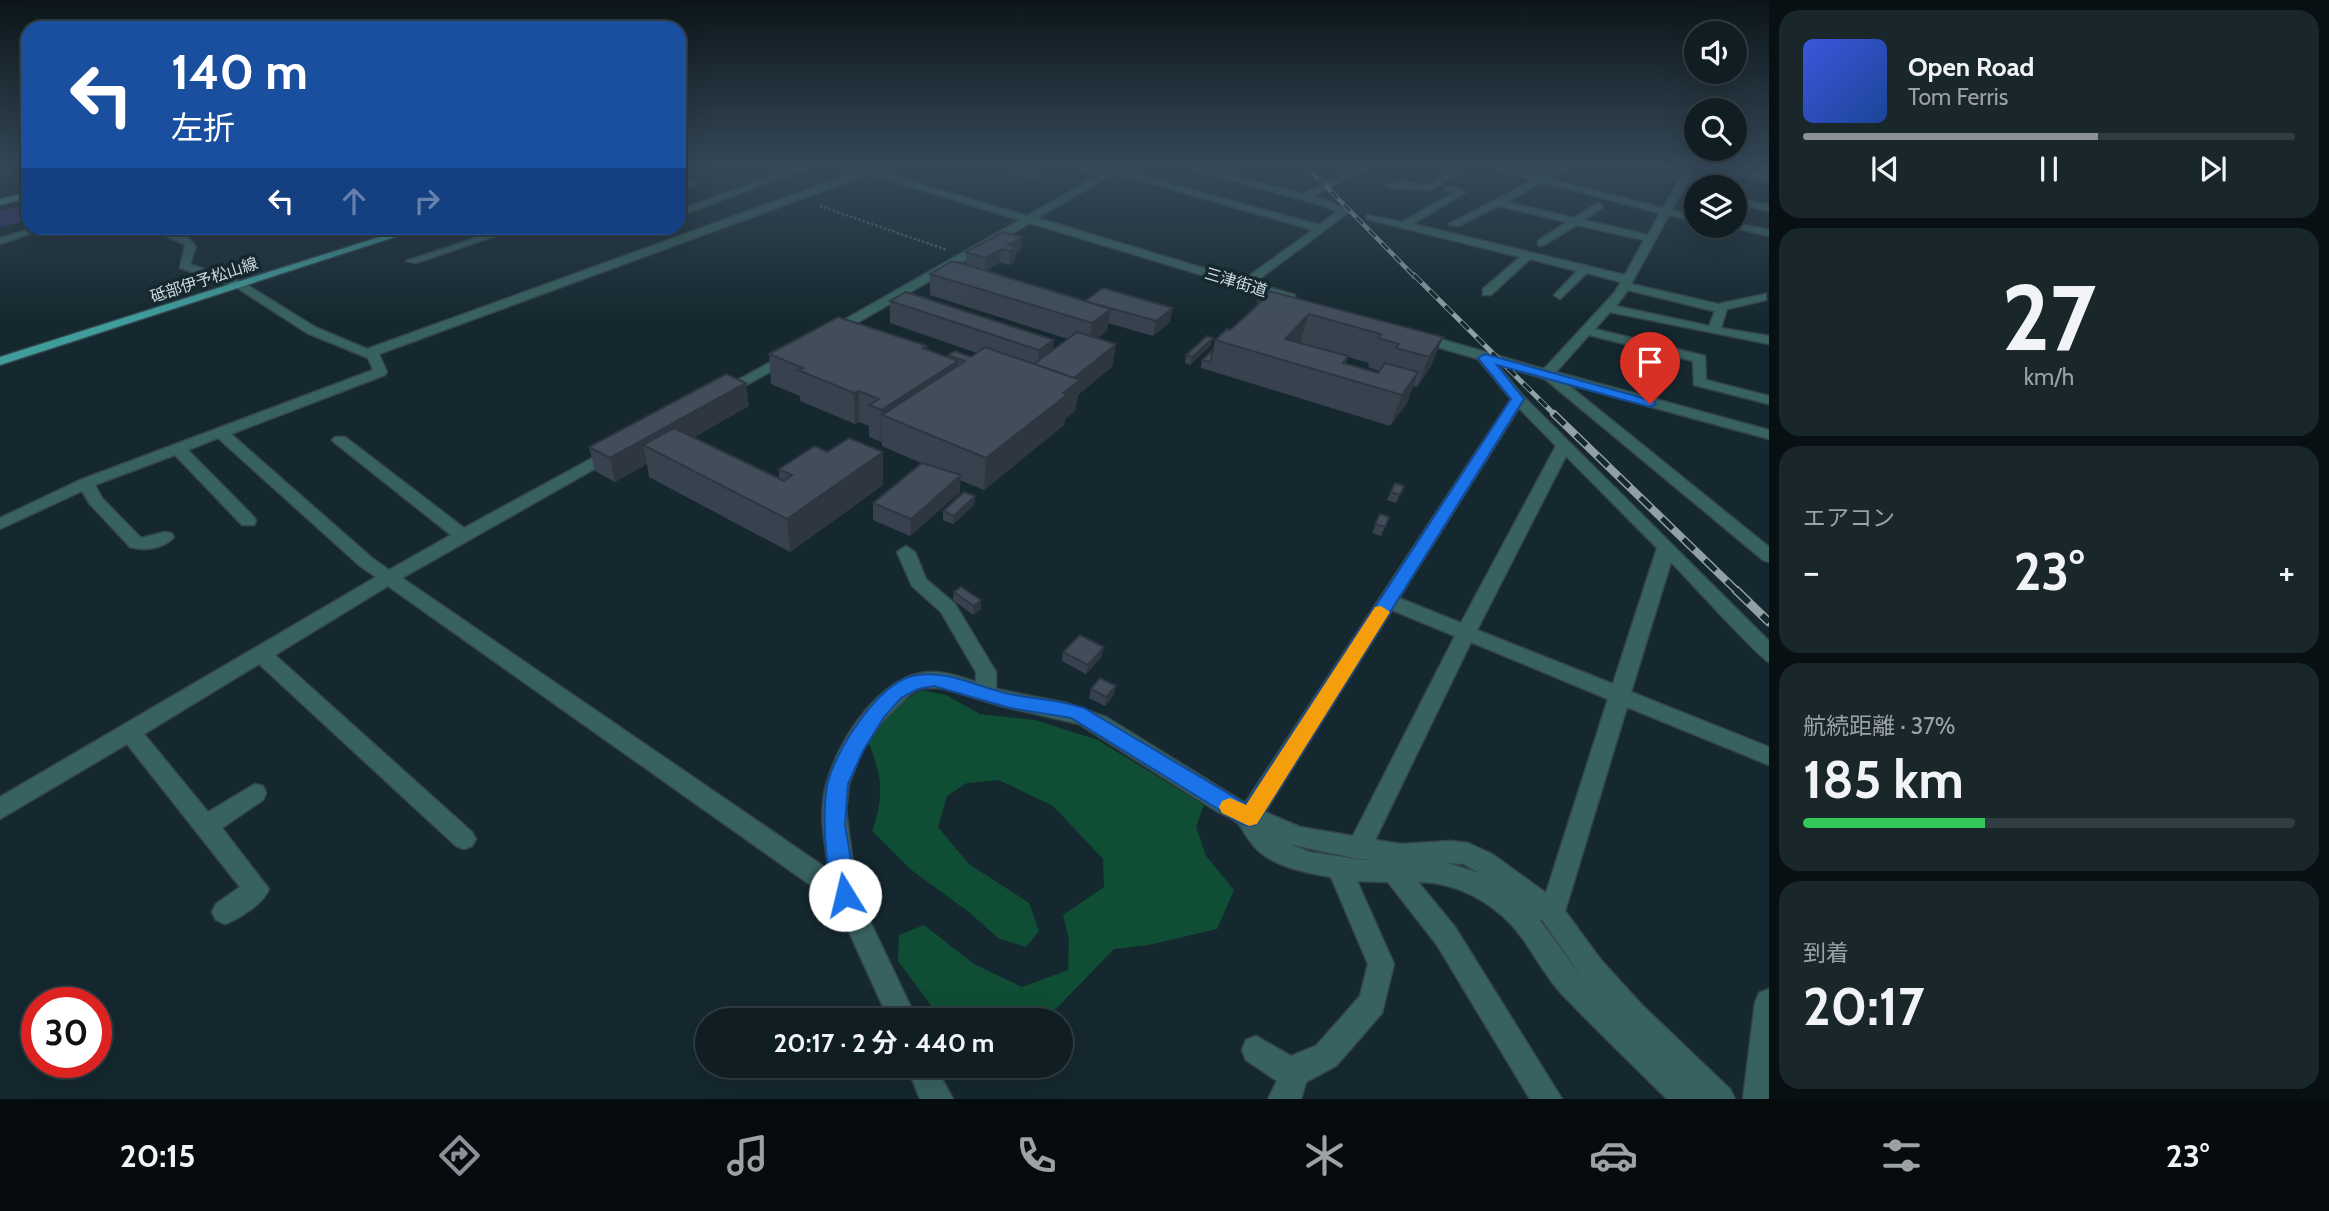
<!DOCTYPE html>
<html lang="ja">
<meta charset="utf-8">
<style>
body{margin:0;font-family:Cabin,"Noto Sans JP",sans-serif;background:#19272b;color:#f1f3f6;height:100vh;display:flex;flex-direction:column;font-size:26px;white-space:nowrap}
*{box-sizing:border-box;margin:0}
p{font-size:23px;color:#9ca2a6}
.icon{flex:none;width:38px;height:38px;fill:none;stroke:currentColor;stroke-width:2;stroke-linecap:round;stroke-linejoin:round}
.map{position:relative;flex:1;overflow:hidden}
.side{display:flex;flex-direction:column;gap:10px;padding:10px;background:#091013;width:560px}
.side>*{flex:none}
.guide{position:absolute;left:21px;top:21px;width:665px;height:214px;border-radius:21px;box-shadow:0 7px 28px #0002,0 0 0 2px #303c41;background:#1a4fa0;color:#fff;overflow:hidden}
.controls{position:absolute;left:1684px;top:21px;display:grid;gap:14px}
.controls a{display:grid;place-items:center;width:63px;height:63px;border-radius:50%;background:#101e23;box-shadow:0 7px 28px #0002,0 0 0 2px #303c41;font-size:35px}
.speed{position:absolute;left:21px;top:987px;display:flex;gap:14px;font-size:35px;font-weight:700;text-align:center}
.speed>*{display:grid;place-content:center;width:91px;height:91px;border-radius:50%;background:#101e23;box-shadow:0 7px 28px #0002,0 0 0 2px #303c41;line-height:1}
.speed .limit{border:10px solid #d22;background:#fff;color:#111}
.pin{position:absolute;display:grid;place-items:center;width:60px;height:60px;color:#fff;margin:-72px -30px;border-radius:50% 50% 50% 0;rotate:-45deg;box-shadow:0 0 7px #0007}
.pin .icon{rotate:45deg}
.me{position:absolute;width:77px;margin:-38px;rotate:351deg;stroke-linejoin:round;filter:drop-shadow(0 0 5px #0008)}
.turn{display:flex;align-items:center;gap:24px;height:147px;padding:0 35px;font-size:32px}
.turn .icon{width:91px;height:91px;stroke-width:2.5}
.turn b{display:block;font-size:49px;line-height:60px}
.lanes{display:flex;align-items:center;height:66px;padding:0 35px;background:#0003;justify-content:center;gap:35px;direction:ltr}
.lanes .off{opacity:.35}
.big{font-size:52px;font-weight:700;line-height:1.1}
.side .card{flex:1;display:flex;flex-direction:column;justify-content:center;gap:10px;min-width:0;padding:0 24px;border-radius:21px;background:#19272b}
.side .dial{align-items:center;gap:0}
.dial b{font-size:91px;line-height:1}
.song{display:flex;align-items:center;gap:21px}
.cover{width:84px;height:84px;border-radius:10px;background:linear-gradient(135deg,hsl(230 70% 55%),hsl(220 70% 35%))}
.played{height:7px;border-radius:4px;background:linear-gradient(90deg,#8c9099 60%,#303c41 60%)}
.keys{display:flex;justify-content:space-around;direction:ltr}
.heat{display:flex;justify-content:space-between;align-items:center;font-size:38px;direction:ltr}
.charge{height:10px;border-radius:5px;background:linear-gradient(90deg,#34c759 37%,#303c41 0)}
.trip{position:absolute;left:695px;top:1008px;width:378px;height:70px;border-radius:35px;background:#101e23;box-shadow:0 7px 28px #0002,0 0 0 2px #303c41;font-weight:700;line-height:70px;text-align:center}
.menu{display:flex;height:112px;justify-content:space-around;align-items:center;background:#060c0e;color:#9ca2a6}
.menu .icon{width:49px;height:49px}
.menu .on{color:#8c9099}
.menu b{font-size:32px;color:#f1f3f6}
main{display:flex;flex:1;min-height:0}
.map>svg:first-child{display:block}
.green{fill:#104d35}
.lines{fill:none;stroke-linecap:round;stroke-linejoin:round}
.river{fill:#3a3573;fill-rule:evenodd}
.minor-casing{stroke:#33454b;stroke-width:3}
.major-casing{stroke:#33454b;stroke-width:3}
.path{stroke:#53646a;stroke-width:2.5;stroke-dasharray:2.5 2;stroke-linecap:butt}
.minor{fill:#386260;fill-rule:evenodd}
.major{fill:#3f9e9c;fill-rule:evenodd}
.rail-far3-casing{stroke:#91a0a5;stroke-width:4.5}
.rail-far2-casing{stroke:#91a0a5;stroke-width:5}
.rail-far1-casing{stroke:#91a0a5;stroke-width:8}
.rail-casing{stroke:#91a0a5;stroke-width:9}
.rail-far3{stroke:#15282f;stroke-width:2.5;stroke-dasharray:9;stroke-linecap:butt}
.rail-far2{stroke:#15282f;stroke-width:3.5;stroke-dasharray:11;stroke-linecap:butt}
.rail-far1{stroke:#15282f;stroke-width:5;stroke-dasharray:15;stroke-linecap:butt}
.rail{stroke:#15282f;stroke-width:6;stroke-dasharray:18;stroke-linecap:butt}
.wall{fill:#38424e;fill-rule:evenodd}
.shaded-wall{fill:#2e3640}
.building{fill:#414d5b;stroke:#2e3640;stroke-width:2}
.route{fill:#1a73e8;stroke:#114b97;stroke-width:2}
.slow{fill:#f59e0b}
.labels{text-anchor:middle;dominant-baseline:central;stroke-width:7;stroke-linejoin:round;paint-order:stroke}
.far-street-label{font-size:16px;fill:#cfdbdf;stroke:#15282f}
</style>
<main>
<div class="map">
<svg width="1769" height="1099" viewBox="0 0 1769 1099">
<rect width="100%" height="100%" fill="#15282f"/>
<path class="green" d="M 922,690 L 946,695 L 980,714 L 1035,720 L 1098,740 L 1204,805 L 1196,827 L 1206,856 L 1234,890 L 1217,929 L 1149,945 L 1114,949 L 1050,1015 L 1035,1020 L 942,1020 L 898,961 L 899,935 L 924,925 L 974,964 L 1022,987 L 1068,970 L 1069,939 L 1063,915 L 1104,887 L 1103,859 L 1053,806 L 999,780 L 967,783 L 947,796 L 938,827 L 969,864 L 1029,903 L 1039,931 L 1026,947 L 998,938 L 970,913 L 910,869 L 872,831 C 885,795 882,774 867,739 L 883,713 Z"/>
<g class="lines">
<polygon class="river" points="28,205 28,221 0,227 0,211"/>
<g class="minor-casing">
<g id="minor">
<polygon points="800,166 813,166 679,216 679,210"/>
<path d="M 848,166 L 861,166 L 1027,216 L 1097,176 L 1069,166 L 1083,166 L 1104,172 L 1115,166 L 1125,166 L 1121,170 L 1319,225 L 1337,212 L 1324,206 L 1181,166 L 1196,166 L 1302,194 L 1361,166 L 1373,166 L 1312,196 L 1330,202 L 1349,212 L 1254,283 L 1295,295 L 1295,301 L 1291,302 L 1030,223 L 836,335 L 828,335 L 828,329 L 1020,220 L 869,174 L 379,354 L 387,372 L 385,375 L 231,434 L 372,558 L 389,570 L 451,535 L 335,443 L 332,440 L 335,437 L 345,437 L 464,528 L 609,449 L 619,449 L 622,452 L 619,455 L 402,578 L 829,870 C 825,845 820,820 824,795 C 832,748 880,670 934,672 C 948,672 963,678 976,682 L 976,672 L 941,612 L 912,586 L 897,552 L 906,546 L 915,552 L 926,579 L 955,604 L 996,672 L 996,689 L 1066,703 L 1106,717 L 1245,803 L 1511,399 L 1478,359 L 1413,340 L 1413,334 L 1423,334 L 1544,369 L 1615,292 L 1621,282 L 1587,273 L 1560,299 L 1554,295 L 1577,271 L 1530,259 L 1491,295 L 1483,295 L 1483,289 L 1520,257 L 1367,219 L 1367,215 L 1402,222 L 1453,193 L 1445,189 L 1450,186 L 1466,192 L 1413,224 L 1625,275 L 1644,240 L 1577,225 L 1542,246 L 1538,245 L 1538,241 L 1567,222 L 1499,206 L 1458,226 L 1449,224 L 1533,180 L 1485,166 C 1504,166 1530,180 1547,173 L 1552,176 L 1549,179 L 1663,208 L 1687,166 L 1695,166 L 1672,210 L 1696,216 L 1696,222 L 1669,215 L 1631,284 L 1718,304 L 1766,294 L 1766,300 L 1727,309 L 1721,328 L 1769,336 L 1769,344 L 1610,312 L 1595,329 L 1705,356 L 1706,380 L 1769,396 L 1769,404 L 1694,385 L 1693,361 L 1589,335 L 1556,372 L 1769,430 L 1769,439 L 1567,384 L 1769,547 L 1769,562 L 1763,560 L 1545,379 L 1497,364 L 1523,396 L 1769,641 L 1769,662 C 1761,660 1684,575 1671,562 L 1631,692 L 1769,747 L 1769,765 L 1627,707 L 1565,911 L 1601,960 L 1642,1005 L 1730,1089 L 1735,1099 L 1667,1099 C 1631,1063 1595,1029 1560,992 C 1546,976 1535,956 1523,939 C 1499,905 1459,882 1418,882 L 1455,927 L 1562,1099 L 1530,1099 L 1437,945 L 1388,882 L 1357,881 L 1394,964 L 1382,1013 L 1336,1066 L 1306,1082 L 1301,1099 L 1268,1099 L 1277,1081 L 1246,1060 L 1242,1050 L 1246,1040 L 1256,1036 L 1291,1056 L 1316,1046 L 1360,996 L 1368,964 L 1331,877 C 1306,873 1270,866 1253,845 C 1236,824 1247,825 1218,812 L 1079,724 L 1001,706 L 943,688 L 921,688 L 909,695 L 881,723 L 861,753 L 849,784 L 846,811 L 857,894 L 917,1020 L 889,1020 L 836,903 L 388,586 L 275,655 L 472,832 L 476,839 L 472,846 L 464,849 L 456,846 L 259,664 L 144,734 L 208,812 L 255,784 L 263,786 L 266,793 L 263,800 L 222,828 L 269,889 C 263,904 240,918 225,924 L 216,920 L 212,912 L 216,904 L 240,887 L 127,744 L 0,819 L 0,797 L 376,577 L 360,566 L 218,438 L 188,450 L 254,517 L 256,521 L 254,525 L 242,525 L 175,455 L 95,485 L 102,498 L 141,538 L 165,532 L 171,533 L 174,537 C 163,549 145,551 130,547 L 89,503 L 82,491 L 0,529 L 0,518 L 80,480 L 373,370 L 368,358 L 307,333 L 236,287 L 180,268 L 185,245 L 148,228 C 163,228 189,233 196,247 L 190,264 L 244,283 L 315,327 L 367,349 L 859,171 ZM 1115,173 L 1313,230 L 1243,280 L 1037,218 ZM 1542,182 L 1660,213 L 1648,235 L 1584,220 L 1602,208 L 1603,206 L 1598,203 L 1574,218 L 1507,202 ZM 1628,290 L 1714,311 L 1715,311 L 1709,326 L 1616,306 ZM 1519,408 L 1556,446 L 1461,623 L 1399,598 ZM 1566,456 L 1657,548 L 1613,684 L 1477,630 ZM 1392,610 L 1455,636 L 1353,836 L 1300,827 L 1265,812 ZM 1471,642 L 1608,699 L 1546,893 L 1492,854 L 1468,843 L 1450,841 L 1402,844 L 1375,840 ZM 1289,844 L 1359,859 L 1371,860 L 1363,860 L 1309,852 ZM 1447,863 L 1464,864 L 1479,873 ZM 1539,919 L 1543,921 L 1579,973 L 1577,971 Z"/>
<polygon points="1459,166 1471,166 1430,190 1391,188 1386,185 1400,181 1428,185"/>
<polygon points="1541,166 1553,169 1569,166 1554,175 1529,167"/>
<polygon points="1696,166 1716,166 1769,175 1769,181"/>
<polygon points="1015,167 1039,173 1041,175 1036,178 1012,172 1010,170"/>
<polygon points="693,179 698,182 696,184 679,190 679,184"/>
<polygon points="1734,198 1769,205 1769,211 1734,204"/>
<polygon points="1734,223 1769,230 1769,236 1727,226 1734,226"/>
<polygon points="33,228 47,228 0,244 0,238"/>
<polygon points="505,228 519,228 416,263 406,261"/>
<polygon points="789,352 796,356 794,359 726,396 716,396 714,393"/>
<polygon points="1769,989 1769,1099 1743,1099 1755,1003 1759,993"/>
<polygon points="907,1066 935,1066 953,1099 920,1099"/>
</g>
</g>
<g class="major-casing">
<g id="major">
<polygon points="28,192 28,198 0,205 0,199"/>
<polygon points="408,228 422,228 0,365 0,357"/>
</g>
</g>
<polyline class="path" points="820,206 947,250"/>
<use href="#minor" class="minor"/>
<use href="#major" class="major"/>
<g class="rail-far3-casing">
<polyline id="rail-far3" points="1306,166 1415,277"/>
</g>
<g class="rail-far2-casing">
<polyline id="rail-far2" points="1414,275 1556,416"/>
</g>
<g class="rail-far1-casing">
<polyline id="rail-far1" points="1554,414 1738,592"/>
</g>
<g class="rail-casing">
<polyline id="rail" points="1736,590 1769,622"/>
</g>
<use href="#rail-far3" class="rail-far3"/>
<use href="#rail-far2" class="rail-far2"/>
<use href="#rail-far1" class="rail-far1"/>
<use href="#rail" class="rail"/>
</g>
<g class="wall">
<polygon points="1003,232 1021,250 1016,253 1015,261 1009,265 1000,262 986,271 1085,301 1170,322 1153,336 1108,323 1107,331 1097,338 1116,344 1112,367 1078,395 1075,411 1065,419 1064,425 984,490 960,480 960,492 910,536 873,520 873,503 921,463 882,446 882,441 881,442 869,437 869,426 859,422 855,424 800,401 800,396 771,384 769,354 927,346 926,349 948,357 948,355 971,357 977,353 890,323 890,301 1052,350 1068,339 930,295 930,274 966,265 966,252"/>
<path d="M 1258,300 L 1443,337 L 1431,366 L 1417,387 L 1413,386 L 1407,403 L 1390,426 L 1208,370 L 1209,369 L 1208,370 L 1201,368 L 1202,360 L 1213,350 L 1215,340 L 1230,330 L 1257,305 ZM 1348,357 L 1369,363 L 1368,367 L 1379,371 L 1378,373 L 1346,363 Z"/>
<polygon points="1211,345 1190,365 1185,363 1186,355"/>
<polygon points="749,406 694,437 779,479 779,469 883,485 790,552 649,477 647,464 615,482 595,471 589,447"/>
<polygon points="1395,483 1404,486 1396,503 1387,500"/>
<polygon points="975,496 974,505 953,524 943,520 943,511"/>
<polygon points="1380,514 1389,517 1381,536 1372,533"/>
<polygon points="954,592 981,600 981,609 973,615 953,600"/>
<polygon points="1063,652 1102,656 1086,674 1062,661"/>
<polygon points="1091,689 1114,695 1105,706 1089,698"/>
</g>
<g class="shaded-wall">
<polygon points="1022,237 1021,250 1016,253 1015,261 1009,265 1010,251 1008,245"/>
<polygon points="1001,249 1000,262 985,272 986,258"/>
<polygon points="1173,308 1170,322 1153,336 1156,321"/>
<polygon points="1111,309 1107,331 1089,345 1092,323"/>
<polygon points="1309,314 1300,343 1285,339"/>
<polygon points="1443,337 1431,366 1417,387 1429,357"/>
<polygon points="1213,338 1211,345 1190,365 1192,357"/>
<polygon points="1054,340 1051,362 1037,366 1039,350"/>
<polygon points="1116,344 1112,367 1078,395 1075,411 1065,419 1064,425 984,490 986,458 1063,393 1073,378"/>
<polygon points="958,361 956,391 882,415 882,441 881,442 881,410"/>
<polygon points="1418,372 1407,403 1390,426 1402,395"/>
<polygon points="746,383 749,406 663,455 643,445 647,464 615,482 610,458"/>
<polygon points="859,391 859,422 855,424 854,393"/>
<polygon points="883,452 883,485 790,552 787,519"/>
<polygon points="961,475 960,492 910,536 911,519"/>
<polygon points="975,496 974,505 953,524 954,516"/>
<polygon points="981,600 981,609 973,615 974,606"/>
<polygon points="1104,647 1102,656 1086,674 1088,665"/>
<polygon points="1116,686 1114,695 1105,706 1106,697"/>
</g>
<g class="building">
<polygon points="1003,232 1022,237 1008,245 1016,247 1010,251 1001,249 986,258 966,252"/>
<polygon points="951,262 957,262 1111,309 1092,323 930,274"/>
<polygon points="1103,288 1173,308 1156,321 1085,301"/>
<polygon points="1269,291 1443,337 1429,357 1396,348 1399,344 1378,338 1381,334 1309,314 1285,339 1348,356 1343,363 1378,373 1385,363 1418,372 1402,395 1215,340 1227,329 1230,330 1262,301 1258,300"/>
<polygon points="906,292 1054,340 1039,350 890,301"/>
<polygon points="838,317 927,346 923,348 958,361 881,410 869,405 879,399 859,391 854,393 798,370 803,368 769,354"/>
<polygon points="1077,332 1116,344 1074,378 1034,364"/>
<polygon points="1207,336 1213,338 1192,357 1186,355"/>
<polygon points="985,347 1080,380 1063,393 1068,394 986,458 882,415 965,361 948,355 955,351 971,357"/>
<polygon points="1213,350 1210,362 1202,360"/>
<polygon points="726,374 746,383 610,458 589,447"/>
<polygon points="674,428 784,481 792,475 779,469 815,446 827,452 849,438 883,452 787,519 643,445"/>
<polygon points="922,463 961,475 911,519 873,503"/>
<polygon points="1395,483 1404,486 1400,495 1391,492"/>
<polygon points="964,492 975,496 954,516 943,511"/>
<polygon points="1380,514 1389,517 1385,527 1375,524"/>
<polygon points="961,587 981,600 974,606 954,592"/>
<polygon points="1080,635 1104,647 1088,665 1063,652"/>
<polygon points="1100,678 1116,686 1106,697 1091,689"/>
</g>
<linearGradient id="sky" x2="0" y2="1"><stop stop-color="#0c161a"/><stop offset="0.52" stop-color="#354858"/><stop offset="1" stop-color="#354858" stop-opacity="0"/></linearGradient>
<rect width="1769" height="320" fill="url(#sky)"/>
<path class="route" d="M 1485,354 L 1654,401 L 1656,404 L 1650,407 L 1497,365 L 1524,399 L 1257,824 L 1249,826 L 1242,824 L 1071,718 L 1010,708 L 934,686 L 918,689 L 901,698 L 884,717 L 863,751 L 848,784 L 845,825 L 857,895 L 853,902 L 845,905 L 837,902 C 825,875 822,816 827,786 C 834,752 877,685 912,676 C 946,668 978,688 1010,694 C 1035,699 1059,700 1084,708 L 1246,804 L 1511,399 L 1478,358 Z"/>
<polygon class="slow" points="1381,606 1390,612 1257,824 1249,826 1222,813 1219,807 1222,801 1230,798 1246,805 1375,607"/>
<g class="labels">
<g class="far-street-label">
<text transform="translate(204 280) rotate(-18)">砥部伊予松山線</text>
<text transform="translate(1236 282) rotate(17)">三津街道</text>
</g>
</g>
</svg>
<div class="controls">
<a><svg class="icon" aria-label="sound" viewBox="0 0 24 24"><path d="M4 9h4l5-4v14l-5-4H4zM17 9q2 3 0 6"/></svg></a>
<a><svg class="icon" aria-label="search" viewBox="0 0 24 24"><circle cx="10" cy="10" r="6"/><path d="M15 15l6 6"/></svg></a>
<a><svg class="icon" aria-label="layers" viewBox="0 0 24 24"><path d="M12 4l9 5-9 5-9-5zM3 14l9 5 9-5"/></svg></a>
</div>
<div class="speed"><div class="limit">30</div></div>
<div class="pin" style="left:1650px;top:404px;background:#d93025"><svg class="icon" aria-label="arrive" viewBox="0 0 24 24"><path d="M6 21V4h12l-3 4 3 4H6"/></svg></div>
<svg class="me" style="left:845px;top:895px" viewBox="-20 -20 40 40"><circle r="19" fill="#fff"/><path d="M0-13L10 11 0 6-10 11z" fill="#1a73e8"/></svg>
<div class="trip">20:17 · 2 分 · 440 m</div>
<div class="guide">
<div class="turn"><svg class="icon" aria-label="left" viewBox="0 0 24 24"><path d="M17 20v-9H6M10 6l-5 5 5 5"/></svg><div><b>140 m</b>左折</div></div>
<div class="lanes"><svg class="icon" aria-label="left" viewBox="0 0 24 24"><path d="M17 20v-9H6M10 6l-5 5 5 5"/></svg><svg class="icon off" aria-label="ahead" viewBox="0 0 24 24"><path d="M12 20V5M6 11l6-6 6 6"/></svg><svg class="icon off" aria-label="right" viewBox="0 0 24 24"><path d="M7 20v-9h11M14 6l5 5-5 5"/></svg></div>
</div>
</div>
<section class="side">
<div class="card">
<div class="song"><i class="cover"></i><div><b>Open Road</b><p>Tom Ferris</p></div></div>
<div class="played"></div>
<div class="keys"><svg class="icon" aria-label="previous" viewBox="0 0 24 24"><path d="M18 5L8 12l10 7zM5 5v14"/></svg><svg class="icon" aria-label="pause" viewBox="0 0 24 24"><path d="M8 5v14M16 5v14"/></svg><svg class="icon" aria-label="next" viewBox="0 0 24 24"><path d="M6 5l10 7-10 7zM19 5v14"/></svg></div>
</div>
<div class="card dial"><b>27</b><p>km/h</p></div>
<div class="card"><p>エアコン</p>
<div class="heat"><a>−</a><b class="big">23°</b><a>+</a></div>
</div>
<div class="card"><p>航続距離 · 37%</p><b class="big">185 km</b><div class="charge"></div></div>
<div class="card"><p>到着</p><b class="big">20:17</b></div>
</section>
</main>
<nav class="menu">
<b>20:15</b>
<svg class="icon on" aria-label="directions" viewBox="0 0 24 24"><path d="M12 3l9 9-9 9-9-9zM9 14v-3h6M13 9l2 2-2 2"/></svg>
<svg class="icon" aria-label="music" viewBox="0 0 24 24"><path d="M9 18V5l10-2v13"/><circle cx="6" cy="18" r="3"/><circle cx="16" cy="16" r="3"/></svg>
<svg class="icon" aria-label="phone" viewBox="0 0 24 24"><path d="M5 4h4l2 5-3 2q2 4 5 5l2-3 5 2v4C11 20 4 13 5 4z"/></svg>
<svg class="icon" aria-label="climate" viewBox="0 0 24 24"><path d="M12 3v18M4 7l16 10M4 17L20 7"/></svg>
<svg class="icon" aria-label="car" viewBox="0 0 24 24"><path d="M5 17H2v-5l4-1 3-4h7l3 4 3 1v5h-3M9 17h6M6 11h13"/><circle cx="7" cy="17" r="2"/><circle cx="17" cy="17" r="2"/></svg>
<svg class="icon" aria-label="filters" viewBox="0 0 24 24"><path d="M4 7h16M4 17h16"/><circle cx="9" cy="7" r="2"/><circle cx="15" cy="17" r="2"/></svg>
<b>23°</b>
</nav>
